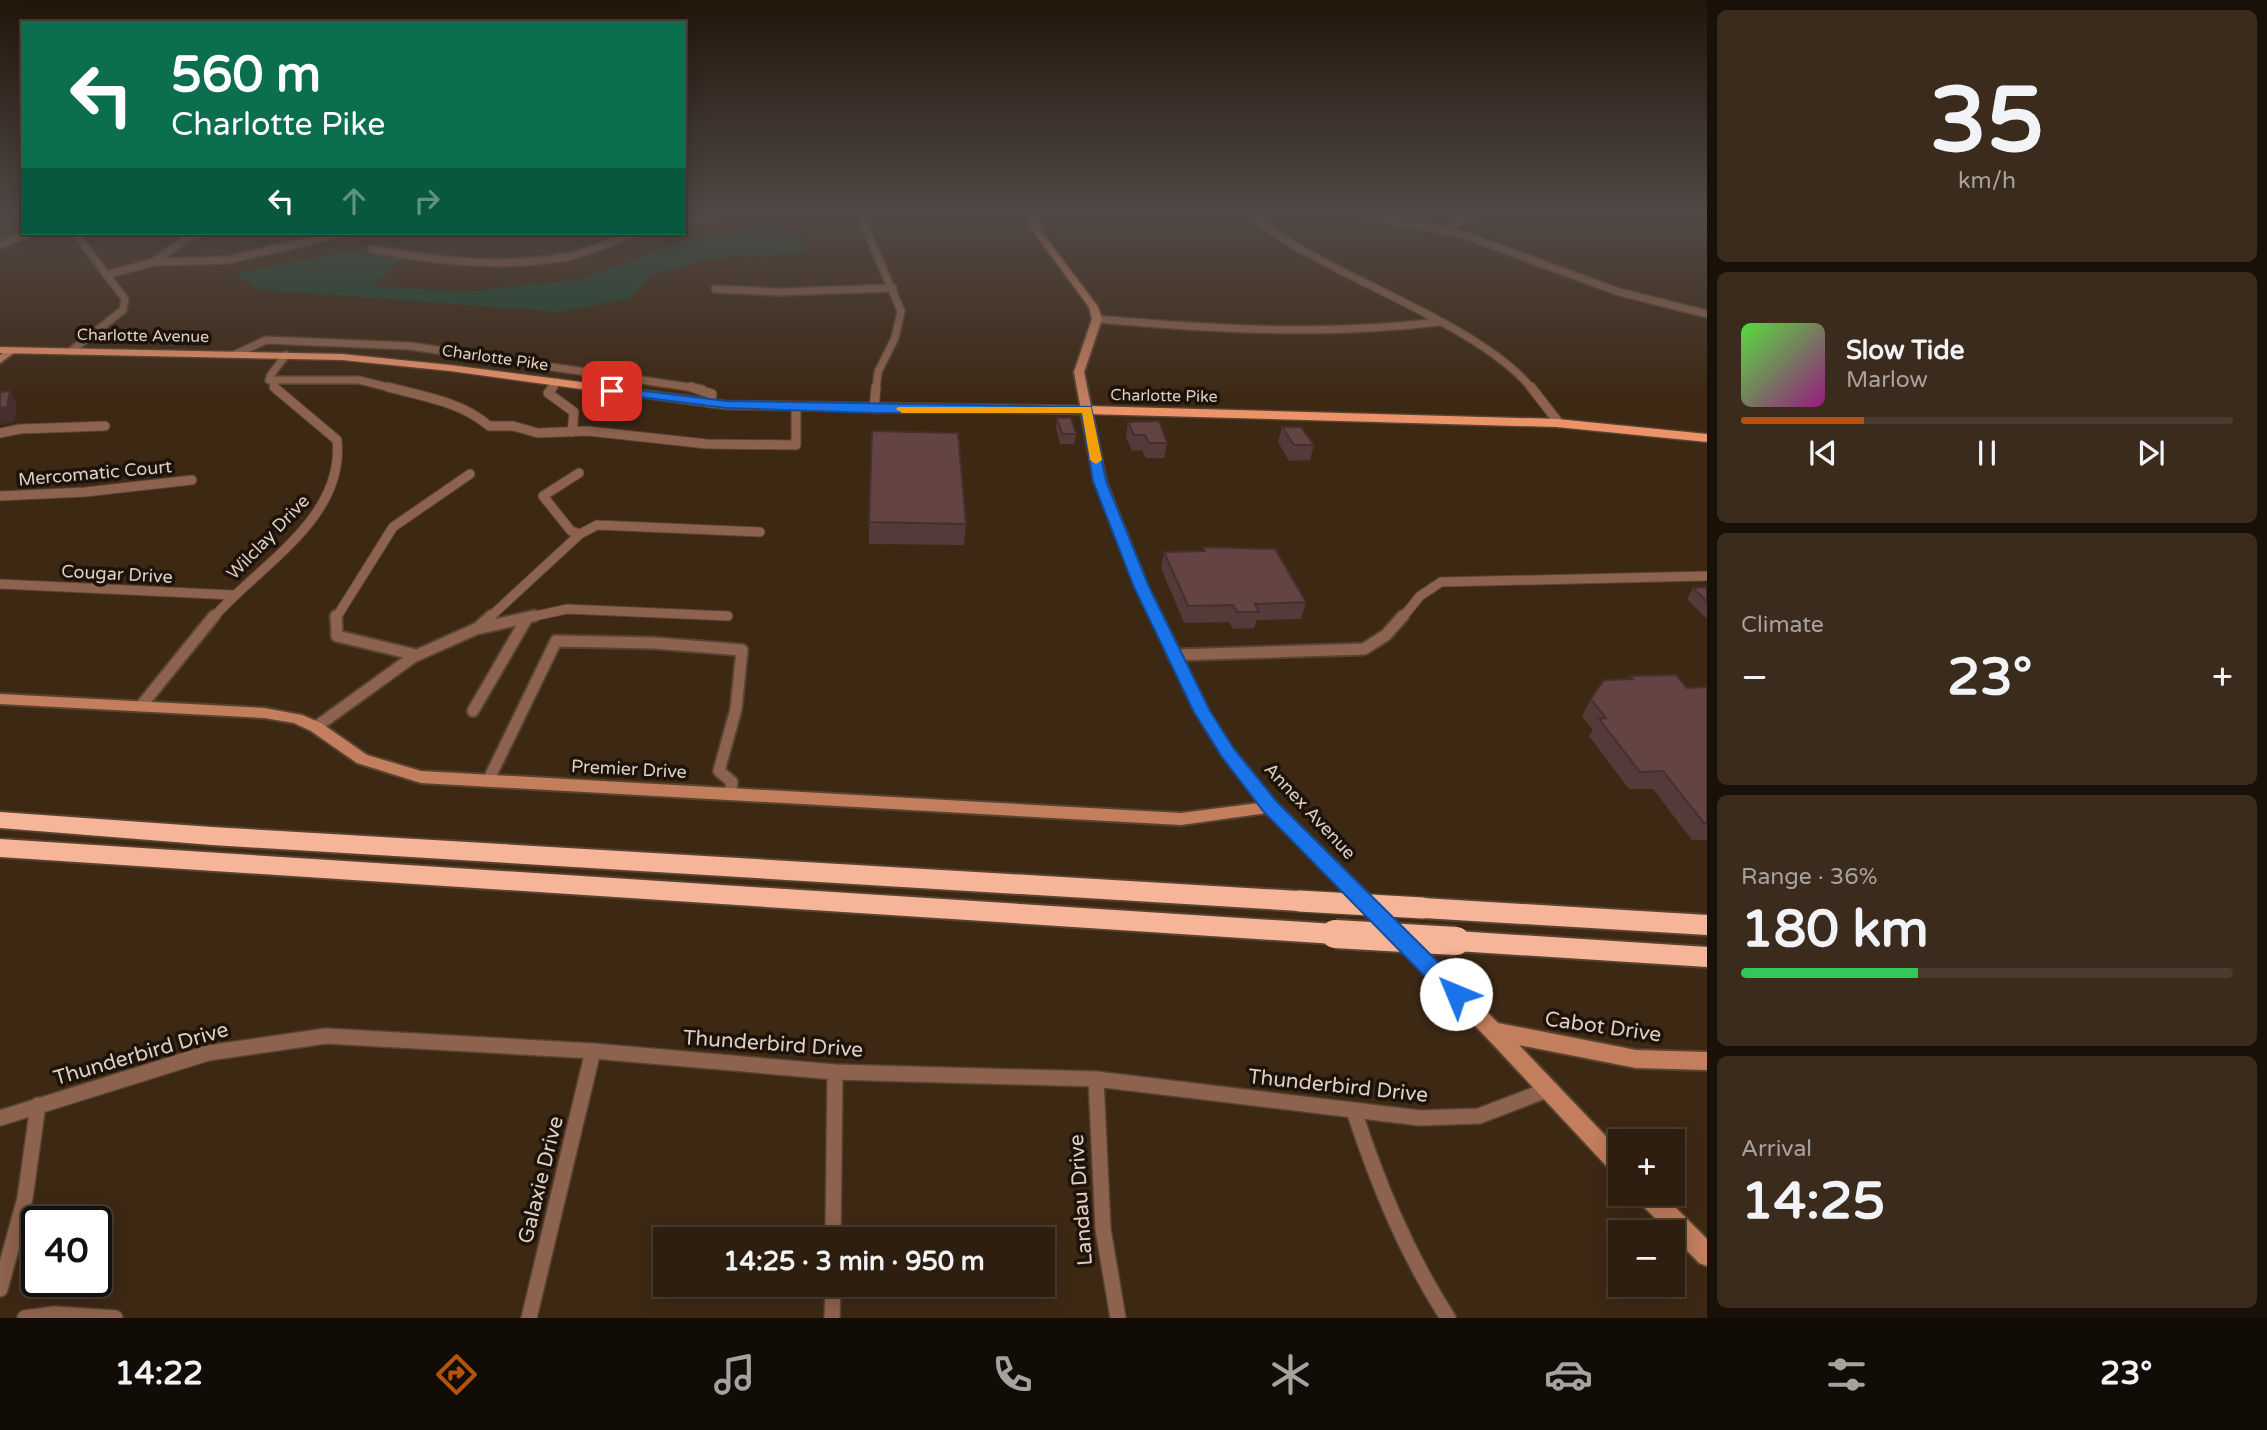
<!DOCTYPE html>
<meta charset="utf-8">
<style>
body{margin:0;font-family:"Varela Round",sans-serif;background:#3a2b1d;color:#f1f3f6;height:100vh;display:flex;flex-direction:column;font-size:26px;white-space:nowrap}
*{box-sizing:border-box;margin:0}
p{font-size:23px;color:#a7a29e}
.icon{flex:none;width:38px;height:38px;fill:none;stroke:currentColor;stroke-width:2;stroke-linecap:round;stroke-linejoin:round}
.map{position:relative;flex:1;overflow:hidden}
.details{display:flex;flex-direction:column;gap:10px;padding:10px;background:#191008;width:560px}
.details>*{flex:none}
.top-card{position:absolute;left:21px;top:21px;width:665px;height:214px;border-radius:0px;box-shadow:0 4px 18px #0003,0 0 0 2px #493c2f;background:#0b6e4f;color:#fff;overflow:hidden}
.controls{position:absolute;left:1608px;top:1129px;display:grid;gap:14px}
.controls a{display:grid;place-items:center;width:77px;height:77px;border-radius:0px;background:#2e1e0f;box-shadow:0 4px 18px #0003,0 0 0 2px #493c2f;font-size:35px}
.speed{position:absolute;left:21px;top:1206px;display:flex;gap:14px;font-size:35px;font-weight:700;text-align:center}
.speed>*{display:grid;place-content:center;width:91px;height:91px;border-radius:50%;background:#2e1e0f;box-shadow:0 4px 18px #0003,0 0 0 2px #493c2f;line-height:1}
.speed .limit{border:4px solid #111;border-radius:10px;background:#fff;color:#111}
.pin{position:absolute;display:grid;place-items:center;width:60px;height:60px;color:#fff;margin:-30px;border-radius:14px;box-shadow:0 4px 10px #0006}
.me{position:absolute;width:77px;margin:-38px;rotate:315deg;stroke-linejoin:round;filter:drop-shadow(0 0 5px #0008)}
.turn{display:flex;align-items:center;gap:24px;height:147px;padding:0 35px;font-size:32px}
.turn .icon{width:91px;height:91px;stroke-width:2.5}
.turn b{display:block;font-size:49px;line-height:60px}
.lanes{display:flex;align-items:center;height:66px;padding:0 35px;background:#0003;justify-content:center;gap:35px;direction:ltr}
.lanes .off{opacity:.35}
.big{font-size:52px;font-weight:700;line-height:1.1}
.details .card{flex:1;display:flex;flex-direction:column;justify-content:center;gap:10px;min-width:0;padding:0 24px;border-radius:10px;background:#3a2b1d}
.details .dial{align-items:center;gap:0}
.dial b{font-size:91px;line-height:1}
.song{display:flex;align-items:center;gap:21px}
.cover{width:84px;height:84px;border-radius:10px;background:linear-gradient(135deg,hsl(110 70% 55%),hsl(310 70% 35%))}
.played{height:7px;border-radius:4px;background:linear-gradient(90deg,#b45309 25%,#493c2f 25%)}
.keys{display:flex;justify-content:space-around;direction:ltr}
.heat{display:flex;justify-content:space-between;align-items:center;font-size:38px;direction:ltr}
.charge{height:10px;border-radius:5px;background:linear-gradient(90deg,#34c759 36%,#493c2f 0)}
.trip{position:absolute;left:653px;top:1227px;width:402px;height:70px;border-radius:0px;background:#2e1e0f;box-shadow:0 4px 18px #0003,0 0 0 2px #493c2f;font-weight:700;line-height:70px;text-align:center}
.tab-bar{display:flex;height:112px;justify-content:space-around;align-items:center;background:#120c06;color:#a7a29e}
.tab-bar .icon{width:49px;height:49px}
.tab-bar .current{color:#b45309}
.tab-bar b{font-size:32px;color:#f1f3f6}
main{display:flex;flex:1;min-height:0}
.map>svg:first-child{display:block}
.green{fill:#184830}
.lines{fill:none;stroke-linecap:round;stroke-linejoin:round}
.street-far3-casing{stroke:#574330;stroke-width:10}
.street-far2-casing{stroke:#574330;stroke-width:11}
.street-far1-casing{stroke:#574330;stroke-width:15}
.street-casing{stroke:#574330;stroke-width:18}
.secondary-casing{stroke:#574330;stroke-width:4}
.primary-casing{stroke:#574330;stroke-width:3}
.highway-casing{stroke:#574330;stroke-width:4}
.street-far3{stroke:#8d624e;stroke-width:7}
.street-far2{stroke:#8d624e;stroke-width:9}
.street-far1{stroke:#8d624e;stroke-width:11}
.street{stroke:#8d624e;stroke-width:15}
.secondary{fill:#c37e5e;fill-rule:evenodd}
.primary{fill:#ed936a;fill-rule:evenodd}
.highway{fill:#f6b598;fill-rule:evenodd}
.highway-bridge-far1-casing{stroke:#574330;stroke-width:24;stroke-linecap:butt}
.highway-bridge-casing{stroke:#574330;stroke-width:32;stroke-linecap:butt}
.highway-bridge-far1{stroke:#f6b598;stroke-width:21}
.highway-bridge{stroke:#f6b598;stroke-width:28}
.wall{fill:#553a3a}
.shaded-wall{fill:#45302f}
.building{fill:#634443;stroke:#45302f;stroke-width:2}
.route{fill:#1a73e8;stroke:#114b97;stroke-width:2}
.slow{fill:#f59e0b}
.labels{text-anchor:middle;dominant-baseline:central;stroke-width:7;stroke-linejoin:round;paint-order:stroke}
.far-street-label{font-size:16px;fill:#ddcfc3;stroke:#1d130b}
.street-label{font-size:18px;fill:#ddcfc3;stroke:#1d130b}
.near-street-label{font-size:21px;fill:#ddcfc3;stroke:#1d130b}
</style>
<main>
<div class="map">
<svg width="1707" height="1318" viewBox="0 0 1707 1318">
<rect width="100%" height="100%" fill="#3d2814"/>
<polygon class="green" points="758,227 799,230 805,253 710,259 650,275 630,298 561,312 257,289 236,274 348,251 403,258 372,286 466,292 582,279 694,237"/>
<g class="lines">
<g class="street-far3-casing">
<g id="street-far3">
<polyline points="865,215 865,227 901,311 895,338 878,372 876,389"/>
<path d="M 1255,215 C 1275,237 1301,249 1326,263 C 1384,294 1493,339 1532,389"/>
<polyline points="1363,215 1464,235 1619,292 1707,314"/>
<polyline points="684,219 711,215"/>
<polyline points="1445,230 1472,215"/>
<polyline points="0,245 30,233"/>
<path d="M 372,249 C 437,261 505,269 570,256 C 593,251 614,241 636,233"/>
<polyline points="154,262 187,238 201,233"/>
<polyline points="106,275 154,262 228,260 344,233"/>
<polyline points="715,289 779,292 893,288"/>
<path d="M 1097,319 C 1212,329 1324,336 1439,322"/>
<polyline points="71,351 123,310 125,299 75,233"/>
<polyline points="236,354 266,340 410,346 702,389"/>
<polyline points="269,380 359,380 395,389"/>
<polyline points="276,389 270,376 286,355"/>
<polyline points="551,389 557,382"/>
</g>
</g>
<g class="street-far2-casing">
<g id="street-far2">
<path d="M 388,387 C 422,396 462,402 489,426 L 513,426 L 538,433 L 588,431 L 707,444 L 796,445 L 796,407"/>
<polyline points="553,387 548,393 574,412 572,432"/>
<polyline points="691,387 712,394 711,403"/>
<polyline points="1531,387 1559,423"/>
<polyline points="874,409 876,387"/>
<polyline points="0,433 20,429 105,426"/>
<polyline points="579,473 543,496 571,531 580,534"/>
<polyline points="0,496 85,492 192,480"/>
<polyline points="0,584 233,595"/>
<path d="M 213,618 C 259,565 345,519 337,440 L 274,387"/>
<polyline points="336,618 393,527 470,474"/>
<polyline points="489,618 580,534 597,525 760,532"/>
<polyline points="526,618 567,609 728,616"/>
<polyline points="1402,618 1420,596 1441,582 1707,576"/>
</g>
</g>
<g class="street-far1-casing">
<g id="street-far1">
<polyline points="336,616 337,636 416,655"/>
<polyline points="481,628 534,616"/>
<polyline points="1173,655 1364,649 1386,635 1403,616"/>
<polyline points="141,706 214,616"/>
<polyline points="473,711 527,618"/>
<polyline points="316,727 413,657 478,628 491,616"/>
<polyline points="488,781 556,641 654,643 742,650 736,709 719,771 732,782 730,794"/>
</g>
</g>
<g class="street-casing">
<g id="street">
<polyline points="1096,1079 1103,1229 1118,1318"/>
<path d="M 1354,1111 C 1378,1184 1406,1253 1448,1318"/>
<polyline points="0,1118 208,1053 326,1036 593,1051 835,1072 1096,1079 1420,1118 1479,1116 1547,1090"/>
<polyline points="833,1239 835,1072"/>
<polyline points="0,1289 25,1198 38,1105"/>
<polyline points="25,1318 55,1314 115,1318"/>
<polyline points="529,1318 593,1051"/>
<polyline points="832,1318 833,1284"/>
</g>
</g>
<g class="secondary-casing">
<g id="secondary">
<polygon points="1028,215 1036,215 1041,231 1098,307 1102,319 1084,372 1106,481 1148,587 1209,711 1233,749 1277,803 1498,1023 1636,1050 1707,1052 1707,1070 1636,1068 1519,1045 1620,1151 1620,1176 1613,1173 1486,1037 1267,813 1181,825 421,783 357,763 311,731 294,723 264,718 0,704 0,694 264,708 302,715 321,723 367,755 421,771 1181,813 1259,803 1223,757 1195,712 1136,587 1094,481 1074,372 1092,319 1089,307 1033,231"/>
<polygon points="10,348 18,350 0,363 0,355"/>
<polygon points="1636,1194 1662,1194 1707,1239 1707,1266 1699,1263 1673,1236 1673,1232 1669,1232 1639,1202"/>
</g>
</g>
<g class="primary-casing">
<polygon id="primary" points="0,347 342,354 450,365 726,401 1087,406 1557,419 1707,434 1707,442 1557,427 1087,414 726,409 450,371 342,360 0,353"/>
</g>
<g class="highway-casing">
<g id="highway">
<polygon points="0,812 212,827 1299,891 1307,894 1311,901 1307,908 1299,911 212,845 0,828"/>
<polygon points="0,839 1335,924 1344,927 1347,934 1344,941 1335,944 0,857"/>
<polygon points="1423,898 1707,915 1707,935 1423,918 1414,915 1411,908 1414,901"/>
<polygon points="1456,931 1707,947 1707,967 1456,951 1447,948 1444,941 1447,934"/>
</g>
</g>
<use href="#street-far3" class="street-far3"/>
<use href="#street-far2" class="street-far2"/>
<use href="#street-far1" class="street-far1"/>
<use href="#street" class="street"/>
<use href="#secondary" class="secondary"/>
<use href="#primary" class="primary"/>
<use href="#highway" class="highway"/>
<g class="highway-bridge-far1-casing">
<polyline id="highway-bridge-far1" points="1299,901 1423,908"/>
</g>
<g class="highway-bridge-casing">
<polyline id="highway-bridge" points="1335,934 1456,941"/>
</g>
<use href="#highway-bridge-far1" class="highway-bridge-far1"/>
<use href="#highway-bridge" class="highway-bridge"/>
</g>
<g class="wall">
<polygon points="1057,418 1076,434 1074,444 1060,444 1056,428"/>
<polygon points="1128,422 1167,443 1164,458 1146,458 1142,450 1132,451 1126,437"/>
<polygon points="1282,427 1314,445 1310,460 1289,461 1278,442"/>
<polygon points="869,522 966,524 964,545 869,544"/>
<polygon points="1203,547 1306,602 1301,619 1257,620 1254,628 1233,629 1229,622 1184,623 1161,568 1164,552 1203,551"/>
<polygon points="1707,587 1707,619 1687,599 1693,588"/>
<polygon points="1630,676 1687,688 1707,687 1707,840 1692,840 1653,789 1629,789 1589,736 1593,730 1582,716 1591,699 1628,679"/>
</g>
<polygon class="shaded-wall" points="10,391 17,405 14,422 0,424 0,408"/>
<g class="building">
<polygon points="10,391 7,407 0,408 0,392"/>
<polygon points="1057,418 1071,418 1076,434 1062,434"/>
<polygon points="1159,421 1167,443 1149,443 1145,435 1134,435 1128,422"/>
<polygon points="1282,427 1301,427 1314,445 1294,445"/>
<polygon points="872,431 958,433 966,524 869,522"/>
<polygon points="1203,547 1275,549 1306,602 1255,604 1259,612 1237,612 1233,605 1188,606 1164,552 1205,551"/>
<polygon points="1707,587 1707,602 1693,588"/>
<polygon points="1676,675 1687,688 1707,687 1707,823 1704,823 1663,771 1640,772 1599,719 1606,718 1591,699 1604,680 1633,679 1630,676"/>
</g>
<linearGradient id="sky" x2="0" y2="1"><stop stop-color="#22160b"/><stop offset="0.54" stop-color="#514845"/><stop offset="1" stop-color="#514845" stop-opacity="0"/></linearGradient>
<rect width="1707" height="399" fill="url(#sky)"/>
<polygon class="route" points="612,387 726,401 1091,407 1106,481 1149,587 1210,711 1234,749 1277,802 1463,987 1466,994 1463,1000 1456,1003 1448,1000 1264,812 1222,757 1194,712 1134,587 1093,481 1082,413 874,413 726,408 608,393 606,391"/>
<polygon class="slow" points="898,407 1091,407 1102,460 1096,464 1090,460 1082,413 902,413 896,409"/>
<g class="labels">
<g class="far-street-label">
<text transform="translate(143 336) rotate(1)">Charlotte Avenue</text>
<text transform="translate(495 358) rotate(8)">Charlotte Pike</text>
<text transform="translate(1164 396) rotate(1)">Charlotte Pike</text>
</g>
<g class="street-label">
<text transform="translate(95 473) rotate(-5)">Mercomatic Court</text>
<text transform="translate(268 537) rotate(-46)">Wilclay Drive</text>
<text transform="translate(117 574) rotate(3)">Cougar Drive</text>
<text transform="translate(629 769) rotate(3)">Premier Drive</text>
<text transform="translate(1310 811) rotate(47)">Annex Avenue</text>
</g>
<g class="near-street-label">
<text transform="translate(1603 1027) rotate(8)">Cabot Drive</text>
<text transform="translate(773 1044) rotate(4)">Thunderbird Drive</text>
<text transform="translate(141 1054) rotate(-16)">Thunderbird Drive</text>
<text transform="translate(1338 1086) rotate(6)">Thunderbird Drive</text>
<text transform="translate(541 1180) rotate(-76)">Galaxie Drive</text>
<text transform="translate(1081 1200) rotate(-94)">Landau Drive</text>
</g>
</g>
</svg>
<div class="controls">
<a>+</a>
<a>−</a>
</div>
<div class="speed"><div class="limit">40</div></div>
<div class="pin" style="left:612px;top:391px;background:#d93025"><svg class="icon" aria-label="arrive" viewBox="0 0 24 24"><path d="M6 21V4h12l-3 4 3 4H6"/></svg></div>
<svg class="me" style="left:1456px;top:994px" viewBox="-20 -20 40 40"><circle r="19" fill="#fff"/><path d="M0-13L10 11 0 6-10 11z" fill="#1a73e8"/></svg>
<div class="trip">14:25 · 3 min · 950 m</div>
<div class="top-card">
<div class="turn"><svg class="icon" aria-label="left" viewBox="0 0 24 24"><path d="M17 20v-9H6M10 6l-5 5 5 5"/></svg><div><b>560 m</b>Charlotte Pike</div></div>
<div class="lanes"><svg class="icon" aria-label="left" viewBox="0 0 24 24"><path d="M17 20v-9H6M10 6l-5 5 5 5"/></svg><svg class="icon off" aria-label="ahead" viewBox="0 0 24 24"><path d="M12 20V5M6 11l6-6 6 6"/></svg><svg class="icon off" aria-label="right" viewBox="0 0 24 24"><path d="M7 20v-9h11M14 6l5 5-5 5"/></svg></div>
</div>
</div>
<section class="details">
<div class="card dial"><b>35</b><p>km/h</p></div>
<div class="card">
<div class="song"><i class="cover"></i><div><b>Slow Tide</b><p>Marlow</p></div></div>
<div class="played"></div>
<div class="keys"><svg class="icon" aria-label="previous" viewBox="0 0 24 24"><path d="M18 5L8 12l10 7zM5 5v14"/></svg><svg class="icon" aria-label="pause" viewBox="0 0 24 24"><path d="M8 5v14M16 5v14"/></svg><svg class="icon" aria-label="next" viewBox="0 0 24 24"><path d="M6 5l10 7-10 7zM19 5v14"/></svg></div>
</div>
<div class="card"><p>Climate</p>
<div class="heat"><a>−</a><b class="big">23°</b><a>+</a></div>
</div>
<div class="card"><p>Range · 36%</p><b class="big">180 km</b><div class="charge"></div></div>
<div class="card"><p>Arrival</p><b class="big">14:25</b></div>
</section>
</main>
<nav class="tab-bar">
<b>14:22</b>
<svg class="icon current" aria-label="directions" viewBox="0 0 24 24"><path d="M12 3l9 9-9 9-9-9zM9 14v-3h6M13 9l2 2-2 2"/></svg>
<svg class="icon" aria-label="music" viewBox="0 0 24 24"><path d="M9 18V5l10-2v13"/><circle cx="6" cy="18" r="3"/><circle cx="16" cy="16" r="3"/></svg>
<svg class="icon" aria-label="phone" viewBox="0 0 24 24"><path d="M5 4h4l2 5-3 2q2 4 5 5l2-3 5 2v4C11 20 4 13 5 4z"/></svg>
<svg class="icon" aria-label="climate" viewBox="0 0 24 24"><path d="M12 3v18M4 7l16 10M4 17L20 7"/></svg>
<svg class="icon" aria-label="car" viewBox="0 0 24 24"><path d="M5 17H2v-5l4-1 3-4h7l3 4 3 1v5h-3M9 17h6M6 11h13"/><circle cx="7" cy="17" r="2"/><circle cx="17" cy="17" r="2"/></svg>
<svg class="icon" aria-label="filters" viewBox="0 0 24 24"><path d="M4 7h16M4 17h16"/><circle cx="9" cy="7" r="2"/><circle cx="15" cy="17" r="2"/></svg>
<b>23°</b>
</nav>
